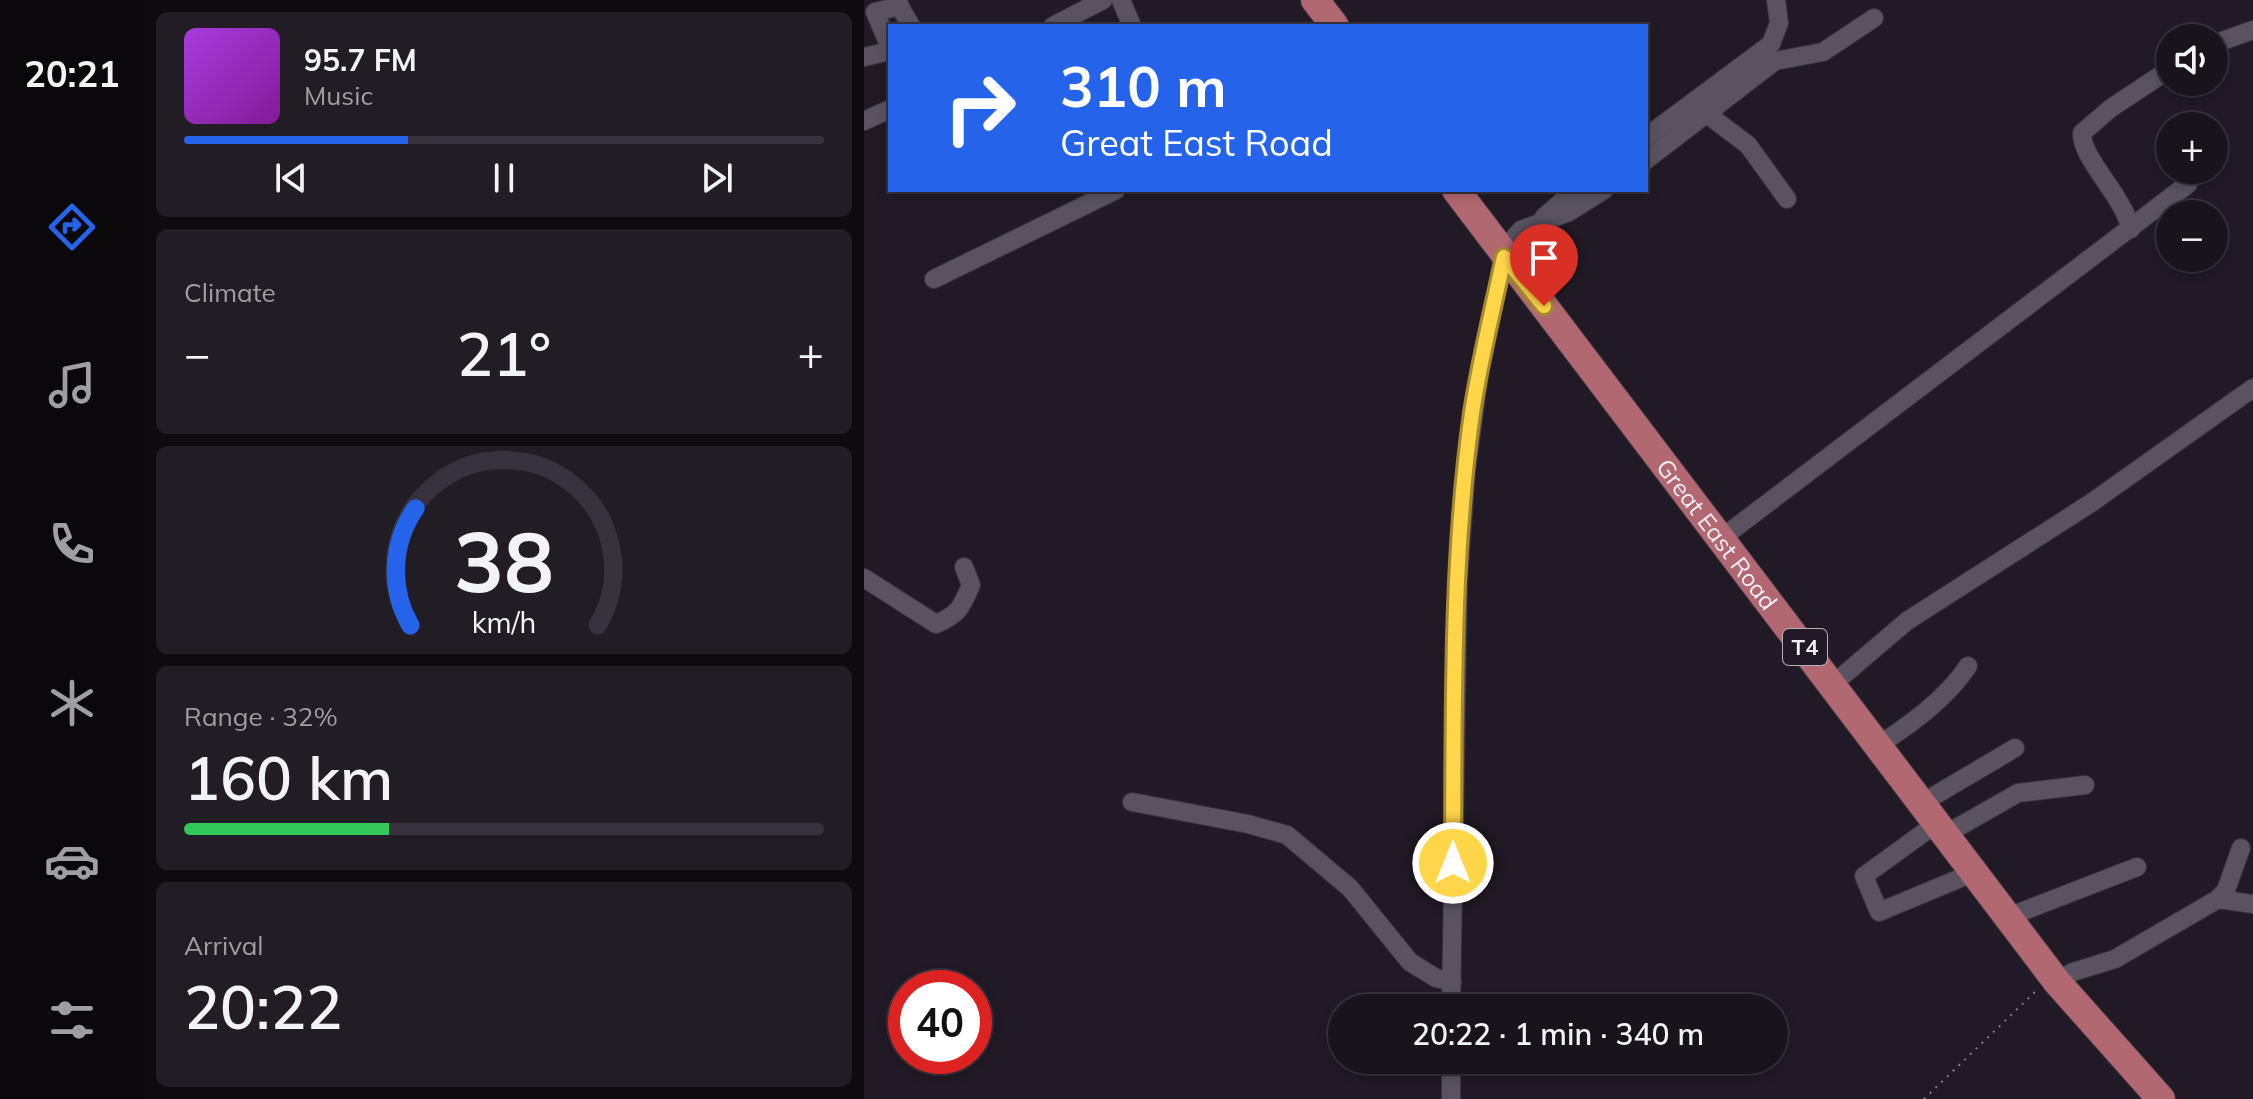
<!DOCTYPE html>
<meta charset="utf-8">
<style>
body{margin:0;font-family:Mulish,sans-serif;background:#221c25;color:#f1f3f6;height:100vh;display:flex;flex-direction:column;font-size:30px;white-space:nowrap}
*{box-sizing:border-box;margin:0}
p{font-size:26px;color:#9f9ea3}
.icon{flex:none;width:44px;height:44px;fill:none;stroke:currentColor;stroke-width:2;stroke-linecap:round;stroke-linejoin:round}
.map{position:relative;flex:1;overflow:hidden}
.panel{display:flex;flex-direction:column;gap:12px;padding:12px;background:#0e0a0f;width:720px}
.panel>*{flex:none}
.hud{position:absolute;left:24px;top:24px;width:760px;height:168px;border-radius:0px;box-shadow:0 4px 12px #0003,0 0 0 2px #37323b;background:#2563eb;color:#fff;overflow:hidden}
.fabs{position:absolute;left:1292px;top:24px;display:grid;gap:16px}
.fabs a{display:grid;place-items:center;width:72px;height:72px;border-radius:50%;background:#19131c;box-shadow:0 4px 12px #0003,0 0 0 2px #37323b;font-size:40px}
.speed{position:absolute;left:24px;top:970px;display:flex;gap:16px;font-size:40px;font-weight:700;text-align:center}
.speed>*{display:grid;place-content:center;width:104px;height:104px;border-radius:50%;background:#19131c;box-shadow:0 4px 12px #0003,0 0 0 2px #37323b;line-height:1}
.speed .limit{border:12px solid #d22;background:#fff;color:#111}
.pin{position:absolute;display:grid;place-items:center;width:68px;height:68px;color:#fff;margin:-82px -34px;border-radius:50% 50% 50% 0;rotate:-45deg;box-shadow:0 0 8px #0007}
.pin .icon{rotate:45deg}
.me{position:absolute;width:88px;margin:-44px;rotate:0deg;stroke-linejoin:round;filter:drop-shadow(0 0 6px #0008)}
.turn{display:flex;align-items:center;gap:28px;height:168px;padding:0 40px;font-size:36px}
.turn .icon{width:104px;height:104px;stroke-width:2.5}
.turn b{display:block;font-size:56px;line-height:68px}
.big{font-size:60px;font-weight:600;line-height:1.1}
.panel .widget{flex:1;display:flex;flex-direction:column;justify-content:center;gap:12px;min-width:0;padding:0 28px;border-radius:12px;background:#221c25}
.panel .dial{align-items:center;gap:0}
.dial svg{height:208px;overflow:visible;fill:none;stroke:#37323b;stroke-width:7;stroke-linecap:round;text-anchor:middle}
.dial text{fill:#f1f3f6;stroke:none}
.song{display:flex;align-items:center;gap:24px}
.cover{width:96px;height:96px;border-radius:12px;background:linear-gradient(135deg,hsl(280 70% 55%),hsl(290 70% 35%))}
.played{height:8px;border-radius:4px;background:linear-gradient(90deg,#2563eb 35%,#37323b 35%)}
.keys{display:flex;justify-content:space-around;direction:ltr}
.heat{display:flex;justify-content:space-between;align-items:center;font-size:44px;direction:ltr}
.charge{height:12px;border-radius:6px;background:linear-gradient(90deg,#34c759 32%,#37323b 0)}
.trip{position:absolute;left:464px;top:994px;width:460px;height:80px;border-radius:40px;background:#19131c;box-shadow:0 4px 12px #0003,0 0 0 2px #37323b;font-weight:600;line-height:80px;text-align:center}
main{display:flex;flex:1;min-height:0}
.menu{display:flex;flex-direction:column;width:144px;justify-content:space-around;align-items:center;background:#0a080b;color:#9f9ea3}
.menu .icon{width:56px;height:56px}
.menu .current{color:#2563eb}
.menu b{font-size:36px;color:#f1f3f6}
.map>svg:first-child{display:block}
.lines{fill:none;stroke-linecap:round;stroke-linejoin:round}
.minor-casing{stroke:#39343d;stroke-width:20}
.highway-casing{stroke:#39343d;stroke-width:30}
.path{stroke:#847c87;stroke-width:2;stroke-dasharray:2 6;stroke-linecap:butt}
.minor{stroke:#5a5260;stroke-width:18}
.highway{stroke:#b26871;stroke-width:28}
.route-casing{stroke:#a68a30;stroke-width:20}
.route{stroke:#ffd54a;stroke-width:14}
.labels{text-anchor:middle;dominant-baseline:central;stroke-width:8;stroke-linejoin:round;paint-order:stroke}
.shield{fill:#211925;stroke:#b5afb9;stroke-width:2}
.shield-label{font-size:22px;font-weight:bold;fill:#f5eff8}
.street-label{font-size:24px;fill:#f5eff8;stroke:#211925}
</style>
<main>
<nav class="menu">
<b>20:21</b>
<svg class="icon current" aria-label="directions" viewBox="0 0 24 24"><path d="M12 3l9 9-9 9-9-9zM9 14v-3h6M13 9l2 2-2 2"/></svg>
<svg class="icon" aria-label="music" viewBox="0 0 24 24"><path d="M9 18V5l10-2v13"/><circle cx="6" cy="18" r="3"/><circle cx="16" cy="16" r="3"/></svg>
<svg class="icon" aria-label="phone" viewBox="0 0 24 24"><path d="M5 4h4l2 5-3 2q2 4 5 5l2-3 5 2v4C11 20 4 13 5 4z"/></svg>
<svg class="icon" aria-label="climate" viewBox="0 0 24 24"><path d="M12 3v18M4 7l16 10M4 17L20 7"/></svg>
<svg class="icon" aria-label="car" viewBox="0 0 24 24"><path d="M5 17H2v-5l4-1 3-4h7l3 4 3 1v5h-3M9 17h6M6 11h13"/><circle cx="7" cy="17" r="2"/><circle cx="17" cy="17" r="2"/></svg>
<svg class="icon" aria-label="filters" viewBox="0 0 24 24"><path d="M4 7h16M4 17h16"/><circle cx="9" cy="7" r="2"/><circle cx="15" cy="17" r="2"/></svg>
</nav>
<section class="panel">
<div class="widget">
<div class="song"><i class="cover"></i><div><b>95.7 FM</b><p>Music</p></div></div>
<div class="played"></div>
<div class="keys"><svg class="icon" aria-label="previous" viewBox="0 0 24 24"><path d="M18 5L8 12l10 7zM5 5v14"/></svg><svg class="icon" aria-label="pause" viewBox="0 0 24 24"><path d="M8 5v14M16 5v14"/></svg><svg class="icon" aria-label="next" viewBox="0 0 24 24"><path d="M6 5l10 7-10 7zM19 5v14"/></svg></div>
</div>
<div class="widget"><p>Climate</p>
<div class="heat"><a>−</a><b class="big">21°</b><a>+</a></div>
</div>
<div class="widget dial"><svg viewBox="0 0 100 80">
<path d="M14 69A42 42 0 1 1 86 69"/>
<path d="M14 69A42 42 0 0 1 16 24" stroke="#2563eb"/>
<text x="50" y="56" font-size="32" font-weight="700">38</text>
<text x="50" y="72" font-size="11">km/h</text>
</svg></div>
<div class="widget"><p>Range · 32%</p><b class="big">160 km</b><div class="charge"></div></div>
<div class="widget"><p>Arrival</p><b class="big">20:22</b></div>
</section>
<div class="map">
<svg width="1389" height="1099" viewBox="0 0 1389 1099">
<rect width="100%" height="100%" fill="#211925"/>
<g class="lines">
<g class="minor-casing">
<g id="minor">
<polyline points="32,0 47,26"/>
<polyline points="257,0 268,26"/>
<polyline points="189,26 239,0"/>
<polyline points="1350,44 1389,30"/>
<polyline points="26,47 11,12 36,6"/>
<polyline points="0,57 26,51"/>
<polyline points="843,114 884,145 923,199"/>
<polyline points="0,121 26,109"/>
<polyline points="782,137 907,44 915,23 912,0"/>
<polyline points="782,160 911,61 959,52 1010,18"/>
<polyline points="680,217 711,190"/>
<path d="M 1267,229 C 1258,194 1217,158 1218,133 L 1247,108 L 1306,69"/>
<polyline points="70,279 252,190"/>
<polyline points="859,537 1324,184"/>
<path d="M 0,578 L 72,624 C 95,614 97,608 107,585 L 100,567"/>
<polyline points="969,684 1043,621 1227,503 1389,388"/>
<path d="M 1015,745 C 1048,723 1082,699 1104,666"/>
<polyline points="268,802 384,824 423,835 486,888 546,962 572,978 588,982"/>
<polyline points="1058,803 1151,748"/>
<polyline points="1073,823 1000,876 1015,912 1111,872"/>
<polyline points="1082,834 1154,793 1221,785"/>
<polyline points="1354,899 1389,904"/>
<polyline points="1144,917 1273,867"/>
<polyline points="1193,982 1209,972 1251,959 1354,899 1362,890 1377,848"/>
<polyline points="587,1008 594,582 602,471 616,368 640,257 650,238 657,230 705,212 740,190"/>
<polyline points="587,1099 587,1060"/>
</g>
</g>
<g class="highway-casing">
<g id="highway">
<polyline points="451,0 471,26"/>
<path id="s1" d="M 592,190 L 1193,982 L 1297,1099"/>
</g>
</g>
<polyline class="path" points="1060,1099 1173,990"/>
<use href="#minor" class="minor"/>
<use href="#highway" class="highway"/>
</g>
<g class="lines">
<g class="route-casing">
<path id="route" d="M 589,863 C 590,714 587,561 608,413 C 616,360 629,309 640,257 L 680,306"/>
</g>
<use href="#route" class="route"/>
</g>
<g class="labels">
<rect class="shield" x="919" y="629" width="44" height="36" rx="6"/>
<g class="shield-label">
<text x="941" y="647">T4</text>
</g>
<g class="street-label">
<text stroke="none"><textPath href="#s1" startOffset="432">Great East Road</textPath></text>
</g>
</g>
</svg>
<div class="fabs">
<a><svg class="icon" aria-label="sound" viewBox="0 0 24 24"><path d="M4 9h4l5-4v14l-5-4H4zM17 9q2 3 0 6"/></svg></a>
<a>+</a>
<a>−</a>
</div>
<div class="speed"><div class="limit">40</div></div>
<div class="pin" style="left:680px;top:306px;background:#d93025"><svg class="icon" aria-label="arrive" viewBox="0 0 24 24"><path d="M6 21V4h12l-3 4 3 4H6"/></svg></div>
<svg class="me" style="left:589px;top:863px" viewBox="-20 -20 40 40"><circle r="17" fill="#ffd54a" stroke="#fff" stroke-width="3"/><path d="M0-11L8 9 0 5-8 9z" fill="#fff"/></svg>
<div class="trip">20:22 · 1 min · 340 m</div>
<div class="hud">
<div class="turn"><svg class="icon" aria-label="right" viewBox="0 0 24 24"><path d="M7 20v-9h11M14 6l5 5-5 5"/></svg><div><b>310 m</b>Great East Road</div></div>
</div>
</div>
</main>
